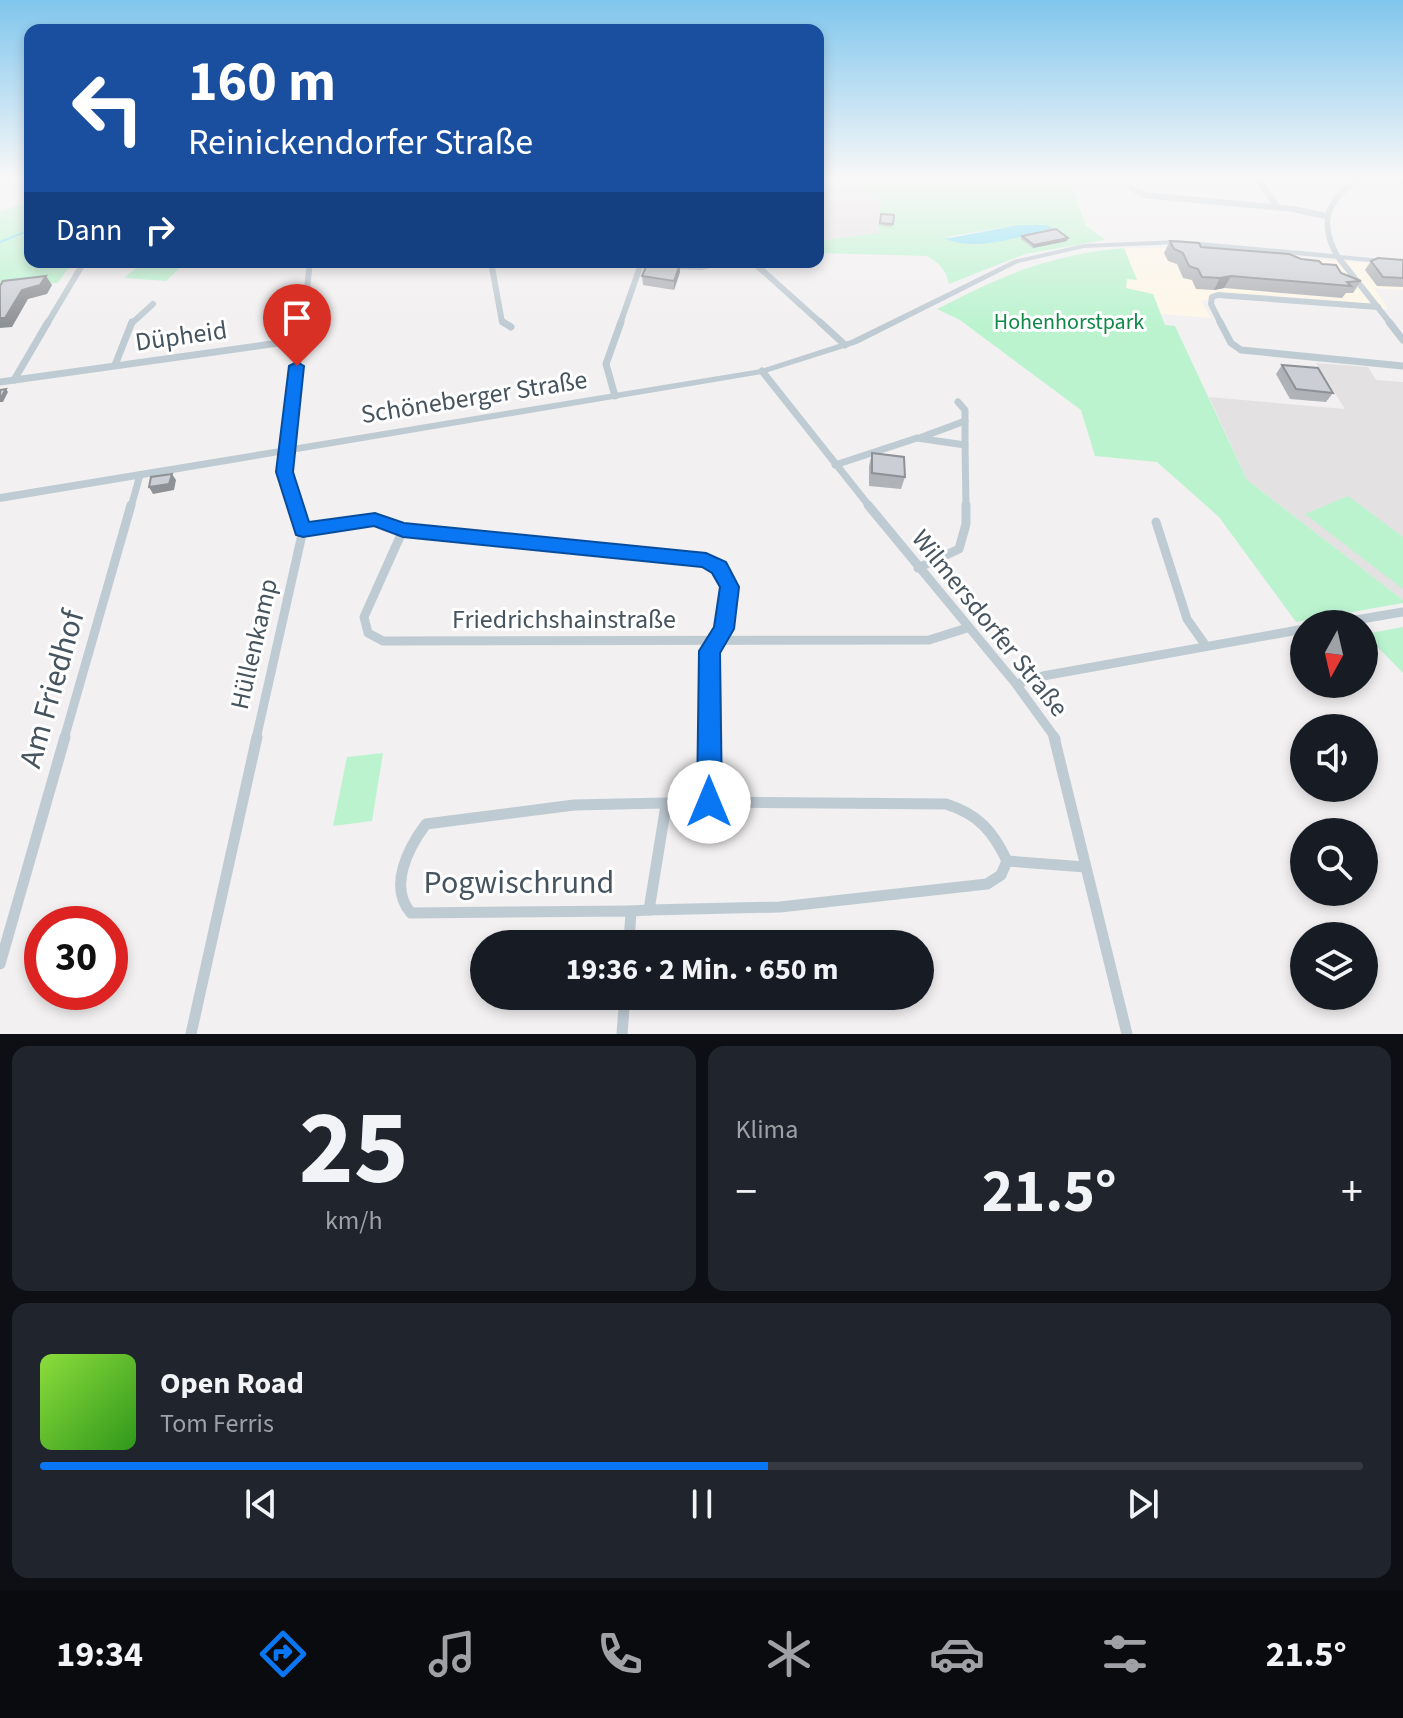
<!DOCTYPE html>
<html lang="de">
<meta charset="utf-8">
<style>
body{margin:0;font-family:"Source Sans 3",sans-serif;background:#20242c;color:#f1f3f6;height:100vh;display:flex;flex-direction:column;font-size:30px;white-space:nowrap}
*{box-sizing:border-box;margin:0}
p{font-size:26px;color:#9ea1a6}
.icon{flex:none;width:44px;height:44px;fill:none;stroke:currentColor;stroke-width:2;stroke-linecap:round;stroke-linejoin:round}
.map{position:relative;height:1034px;overflow:hidden}
.panel{display:flex;flex-direction:column;gap:12px;padding:12px;background:#0d0f14;flex:1}
.panel>*{flex:none}
.banner{position:absolute;left:24px;top:24px;width:800px;height:244px;border-radius:16px;box-shadow:0 4px 12px #0003;background:#1a4fa0;color:#fff;overflow:hidden}
.needle{width:52px;rotate:188deg}
.buttons{position:absolute;left:1290px;top:610px;display:grid;gap:16px}
.buttons a{display:grid;place-items:center;width:88px;height:88px;border-radius:50%;background:#171b24;box-shadow:0 4px 12px #0003;font-size:40px}
.speed{position:absolute;left:24px;top:906px;display:flex;gap:16px;font-size:40px;font-weight:700;text-align:center}
.speed>*{display:grid;place-content:center;width:104px;height:104px;border-radius:50%;background:#171b24;box-shadow:0 4px 12px #0003;line-height:1}
.speed .limit{border:12px solid #d22;background:#fff;color:#111}
.pin{position:absolute;display:grid;place-items:center;width:68px;height:68px;color:#fff;margin:-82px -34px;border-radius:50% 50% 50% 0;rotate:-45deg;box-shadow:0 0 8px #0007}
.pin .icon{rotate:45deg}
.me{position:absolute;width:88px;margin:-44px;rotate:0deg;stroke-linejoin:round;filter:drop-shadow(0 0 6px #0008)}
.turn{display:flex;align-items:center;gap:28px;height:168px;padding:0 32px;font-size:36px}
.turn .icon{width:104px;height:104px;stroke-width:2.5}
.turn b{display:block;font-size:56px;line-height:68px}
.then{display:flex;align-items:center;height:76px;padding:0 32px;background:#0003;gap:16px;font-size:30px}
.big{font-size:60px;font-weight:700;line-height:1.1}
.panel .widget{flex:1;display:flex;flex-direction:column;justify-content:center;gap:12px;min-width:0;padding:0 28px;border-radius:16px;background:#20242c}
.panel .dial{align-items:center;gap:0}
.dial b{font-size:104px;line-height:1}
.song{display:flex;align-items:center;gap:24px}
.cover{width:96px;height:96px;border-radius:12px;background:linear-gradient(135deg,hsl(90 70% 55%),hsl(110 70% 35%))}
.played{height:8px;border-radius:4px;background:linear-gradient(90deg,#0976f3 55%,#363941 55%)}
.keys{display:flex;justify-content:space-around;direction:ltr}
.heat{display:flex;justify-content:space-between;align-items:center;font-size:44px;direction:ltr}
.panel .tiles{flex:1;display:grid;gap:12px;grid-template-columns:1fr 1fr}
.widget:last-child{grid-column:span 2}
.trip{position:absolute;left:470px;top:930px;width:464px;height:80px;border-radius:40px;background:#171b24;box-shadow:0 4px 12px #0003;font-weight:700;line-height:80px;text-align:center}
.menu{display:flex;height:128px;justify-content:space-around;align-items:center;background:#090b0e;color:#9ea1a6}
.menu .icon{width:56px;height:56px}
.menu .active{color:#0976f3}
.menu b{font-size:36px;color:#f1f3f6}
.map>svg:first-child{display:block}
.commercial{fill:#fef7e8}
.education{fill:#e4e1e2}
.green{fill:#bbf3cf;fill-rule:evenodd}
.water{fill:#84e0f4}
.lines{fill:none;stroke-linecap:round;stroke-linejoin:round}
.stream{stroke:#84e0f4;stroke-width:2}
.minor-far3{stroke:#bfcbd3;stroke-width:6}
.minor-far2{stroke:#bfcbd3;stroke-width:7}
.minor-far1{stroke:#bfcbd3;stroke-width:9}
.minor{stroke:#bfcbd3;stroke-width:11}
.tertiary{fill:#bfcbd3;fill-rule:evenodd}
.wall{fill:#afb2b7}
.shaded-wall{fill:#8e9195}
.building{fill:#cbcfd5;stroke:#8e9195;stroke-width:2}
.route{fill:#0976f3;stroke:#064d9e;stroke-width:2}
.labels{text-anchor:middle;dominant-baseline:central;stroke-width:6;stroke-linejoin:round;paint-order:stroke}
.far-park-label{font-size:22px;fill:#0f8848;stroke:#fff}
.street-label{font-size:26px;fill:#46545f;stroke:#fff}
.near-street-label{font-size:32px;fill:#46545f;stroke:#fff}
</style>
<div class="map">
<svg width="1403" height="1034" viewBox="0 0 1403 1034">
<rect width="100%" height="100%" fill="#f2f0f0"/>
<polygon class="commercial" points="1124,248 1173,248 1403,266 1403,290 1374,288 1388,309 1225,298 1201,301 1211,318 1161,314 1153,294 1126,289 1127,279 1136,279"/>
<g class="education">
<polygon points="818,180 858,180 881,203 878,233 818,241"/>
<polygon points="1316,363 1368,367 1376,380 1403,382 1403,600 1247,480 1209,397 1345,409"/>
</g>
<g class="green">
<path d="M 858,180 L 1069,180 L 1086,226 L 1105,240 L 1025,254 L 949,284 C 946,269 940,264 927,256 L 818,253 L 818,241 L 878,233 L 881,203 ZM 1018,225 L 1055,230 C 1012,235 993,251 946,237 Z"/>
<polygon points="30,202 30,235 22,235 30,240 30,262 78,262 66,271 58,283 5,286 0,295 0,211"/>
<path d="M 1124,248 L 1137,280 L 1127,279 L 1126,288 L 1153,294 L 1165,325 L 1175,326 L 1247,480 L 1403,600 L 1403,603 L 1296,622 L 1219,517 L 1157,462 L 1095,456 L 1081,410 L 960,320 L 937,309 C 1004,275 1048,255 1124,248 Z"/>
<polygon points="133,262 186,262 166,281 124,278 141,264"/>
<polygon points="1348,496 1403,537 1403,589 1305,514"/>
<polygon points="1403,627 1403,673 1365,634"/>
<polygon points="383,753 372,821 333,826 347,757"/>
</g>
<path class="water" d="M 1018,225 L 1046,225 L 1056,230 C 1019,234 984,253 945,239 Z"/>
<g class="lines">
<polyline class="stream" points="0,242 30,230"/>
<g class="minor-far3">
<polyline points="1127,180 1131,188 1144,195 1293,209 1326,216"/>
<polyline points="1259,180 1277,207"/>
<polyline points="1400,180 1403,182"/>
<polyline points="1338,257 1391,324"/>
<polyline points="491,262 502,322 506,324"/>
<polyline points="621,262 644,264"/>
<polyline points="753,262 822,324"/>
<polyline points="669,266 701,267 723,262"/>
<polyline points="47,324 84,262"/>
<polyline points="131,324 153,304"/>
<polyline points="303,324 310,262"/>
<polyline points="620,324 641,264"/>
<polyline points="1221,324 1211,304 1212,297 1218,295 1378,307"/>
</g>
<g class="minor-far2">
<polyline points="503,322 511,327"/>
<polyline points="820,322 845,345"/>
<polyline points="1220,322 1231,343 1241,350 1403,366"/>
<polyline points="1389,322 1403,340"/>
<polyline points="115,365 132,322"/>
<polyline points="762,371 870,507"/>
<polyline points="14,380 48,322"/>
<polyline points="0,382 300,340"/>
<polyline points="615,396 606,364 621,322"/>
<polyline points="958,402 965,410 965,445"/>
<polyline points="922,437 965,421"/>
<polyline points="835,465 917,438 965,445 966,507"/>
<polyline points="131,507 140,475"/>
<polyline points="296,507 285,472 303,322"/>
</g>
<g class="minor-far1">
<polyline points="868,505 1016,684 1056,739"/>
<polyline points="1156,522 1187,619 1206,646"/>
<polyline points="303,530 375,519 403,530 706,560 719,568 730,587 724,629 709,651 709,739"/>
<polyline points="403,530 364,617 368,633 383,641 929,640 967,628"/>
<polyline points="918,568 959,549 966,524 966,505"/>
<polyline points="1332,624 1403,612"/>
<polyline points="1016,684 1043,676 1304,629"/>
<polyline points="64,739 131,505"/>
<polyline points="256,739 303,530 295,505"/>
</g>
<g class="minor">
<polyline points="709,737 709,802"/>
<polyline points="1054,737 1127,1034"/>
<polyline points="1007,861 1085,867"/>
<polyline points="631,911 649,910 666,805"/>
<path d="M 629,944 L 631,911 L 411,913 C 388,887 408,848 426,824 L 574,805 L 709,802 L 946,804 C 978,814 993,831 1007,861 L 1001,875 L 987,884 L 780,907 L 649,910"/>
<polyline points="0,964 65,737"/>
<polyline points="191,1034 257,737"/>
<polyline points="622,1034 625,996"/>
</g>
<path class="tertiary" d="M 1353,180 L 1360,180 C 1331,204 1321,219 1340,255 L 1403,261 L 1403,265 L 1178,244 L 1084,248 L 1018,263 L 857,344 L 762,374 L 0,502 L 0,494 L 761,369 L 851,340 L 1014,260 L 1084,244 L 1178,240 L 1333,254 C 1317,223 1324,199 1353,180 Z"/>
</g>
<g class="wall">
<polygon points="881,214 894,215 892,227 879,225"/>
<polygon points="1022,236 1068,238 1067,241 1033,248 1021,239"/>
<polygon points="1170,241 1201,247 1301,259 1322,264 1361,281 1353,293 1346,293 1342,298 1224,288 1214,290 1196,289 1192,280 1183,278 1177,264 1168,261 1164,253"/>
<polygon points="1403,260 1403,287 1377,286 1365,270 1371,261"/>
<polygon points="680,264 680,272 674,290 643,285 642,276"/>
<polygon points="1282,365 1333,393 1326,402 1290,399 1276,374"/>
<polygon points="872,453 905,477 901,489 869,486 869,466"/>
</g>
<g class="shaded-wall">
<polygon points="1068,238 1067,241 1033,248 1034,245"/>
<polygon points="680,264 680,272 674,290 674,281"/>
<polygon points="46,276 52,285 47,294 28,299 12,327 0,328 0,318 22,290"/>
<polygon points="1231,276 1224,288 1214,290 1220,278"/>
<polygon points="6,389 8,392 3,402 0,402 0,399"/>
<polygon points="172,474 176,480 174,490 153,494 149,487"/>
</g>
<g class="building">
<polygon points="881,214 894,215 893,224 880,223"/>
<polygon points="1056,229 1068,238 1034,245 1022,236"/>
<polygon points="1170,241 1199,243 1201,247 1289,254 1301,259 1319,261 1322,264 1336,265 1341,273 1361,281 1347,282 1351,286 1231,276 1220,278 1202,277 1198,269 1189,266 1183,253 1174,249"/>
<polygon points="1378,258 1403,260 1403,278 1383,277 1371,261"/>
<polygon points="648,262 680,264 674,281 642,276"/>
<polygon points="46,276 40,285 22,290 5,318 0,318 0,286 3,281"/>
<polygon points="1282,365 1318,368 1333,393 1296,389"/>
<polygon points="6,389 0,399 0,390"/>
<polygon points="872,453 904,457 905,477 872,473"/>
<polygon points="172,474 169,484 149,487 151,477"/>
</g>
<linearGradient id="sky" x2="0" y2="1"><stop stop-color="#80c6ed"/><stop offset="0.55" stop-color="#f9f8f8"/><stop offset="1" stop-color="#f9f8f8" stop-opacity="0"/></linearGradient>
<rect width="1403" height="325" fill="url(#sky)"/>
<polygon class="route" points="297,362 304,366 293,472 309,522 375,513 404,523 706,553 726,562 739,587 734,629 720,653 722,802 718,811 709,814 701,811 697,802 699,651 714,627 720,587 712,573 702,567 403,537 374,526 303,537 296,535 276,472 289,366"/>
<g class="labels">
<g class="far-park-label">
<text x="1069" y="322">Hohenhorstpark</text>
</g>
<g class="street-label">
<text transform="translate(181 336) rotate(-8)">Düpheid</text>
<text transform="translate(474 397) rotate(-9)">Schöneberger Straße</text>
<text x="564" y="619">Friedrichshainstraße</text>
<text transform="translate(990 623) rotate(51)">Wilmersdorfer Straße</text>
<text transform="translate(254 644) rotate(-77)">Hüllenkamp</text>
</g>
<g class="near-street-label">
<text transform="translate(52 689) rotate(-74)">Am Friedhof</text>
<text x="519" y="883">Pogwischrund</text>
</g>
</g>
</svg>
<div class="buttons">
<a><svg class="needle" viewBox="-14 -14 28 28"><path d="M0-13l5 13h-10z" fill="#e53935"/><path d="M0 13l5-13h-10z" fill="#9ea1a6"/></svg></a>
<a><svg class="icon" aria-label="sound" viewBox="0 0 24 24"><path d="M4 9h4l5-4v14l-5-4H4zM17 9q2 3 0 6"/></svg></a>
<a><svg class="icon" aria-label="search" viewBox="0 0 24 24"><circle cx="10" cy="10" r="6"/><path d="M15 15l6 6"/></svg></a>
<a><svg class="icon" aria-label="layers" viewBox="0 0 24 24"><path d="M12 4l9 5-9 5-9-5zM3 14l9 5 9-5"/></svg></a>
</div>
<div class="speed"><div class="limit">30</div></div>
<div class="pin" style="left:297px;top:366px;background:#d93025"><svg class="icon" aria-label="arrive" viewBox="0 0 24 24"><path d="M6 21V4h12l-3 4 3 4H6"/></svg></div>
<svg class="me" style="left:709px;top:802px" viewBox="-20 -20 40 40"><circle r="19" fill="#fff"/><path d="M0-13L10 11 0 6-10 11z" fill="#0976f3"/></svg>
<div class="trip">19:36 · 2 Min. · 650 m</div>
<div class="banner">
<div class="turn"><svg class="icon" aria-label="left" viewBox="0 0 24 24"><path d="M17 20v-9H6M10 6l-5 5 5 5"/></svg><div><b>160 m</b>Reinickendorfer Straße</div></div>
<div class="then">Dann<svg class="icon" aria-label="right" viewBox="0 0 24 24"><path d="M7 20v-9h11M14 6l5 5-5 5"/></svg></div>
</div>
</div>
<section class="panel">
<div class="tiles">
<div class="widget dial"><b>25</b><p>km/h</p></div>
<div class="widget"><p>Klima</p>
<div class="heat"><a>−</a><b class="big">21.5°</b><a>+</a></div>
</div>
<div class="widget">
<div class="song"><i class="cover"></i><div><b>Open Road</b><p>Tom Ferris</p></div></div>
<div class="played"></div>
<div class="keys"><svg class="icon" aria-label="previous" viewBox="0 0 24 24"><path d="M18 5L8 12l10 7zM5 5v14"/></svg><svg class="icon" aria-label="pause" viewBox="0 0 24 24"><path d="M8 5v14M16 5v14"/></svg><svg class="icon" aria-label="next" viewBox="0 0 24 24"><path d="M6 5l10 7-10 7zM19 5v14"/></svg></div>
</div>
</div>
</section>
<nav class="menu">
<b>19:34</b>
<svg class="icon active" aria-label="directions" viewBox="0 0 24 24"><path d="M12 3l9 9-9 9-9-9zM9 14v-3h6M13 9l2 2-2 2"/></svg>
<svg class="icon" aria-label="music" viewBox="0 0 24 24"><path d="M9 18V5l10-2v13"/><circle cx="6" cy="18" r="3"/><circle cx="16" cy="16" r="3"/></svg>
<svg class="icon" aria-label="phone" viewBox="0 0 24 24"><path d="M5 4h4l2 5-3 2q2 4 5 5l2-3 5 2v4C11 20 4 13 5 4z"/></svg>
<svg class="icon" aria-label="climate" viewBox="0 0 24 24"><path d="M12 3v18M4 7l16 10M4 17L20 7"/></svg>
<svg class="icon" aria-label="car" viewBox="0 0 24 24"><path d="M5 17H2v-5l4-1 3-4h7l3 4 3 1v5h-3M9 17h6M6 11h13"/><circle cx="7" cy="17" r="2"/><circle cx="17" cy="17" r="2"/></svg>
<svg class="icon" aria-label="filters" viewBox="0 0 24 24"><path d="M4 7h16M4 17h16"/><circle cx="9" cy="7" r="2"/><circle cx="15" cy="17" r="2"/></svg>
<b>21.5°</b>
</nav>
